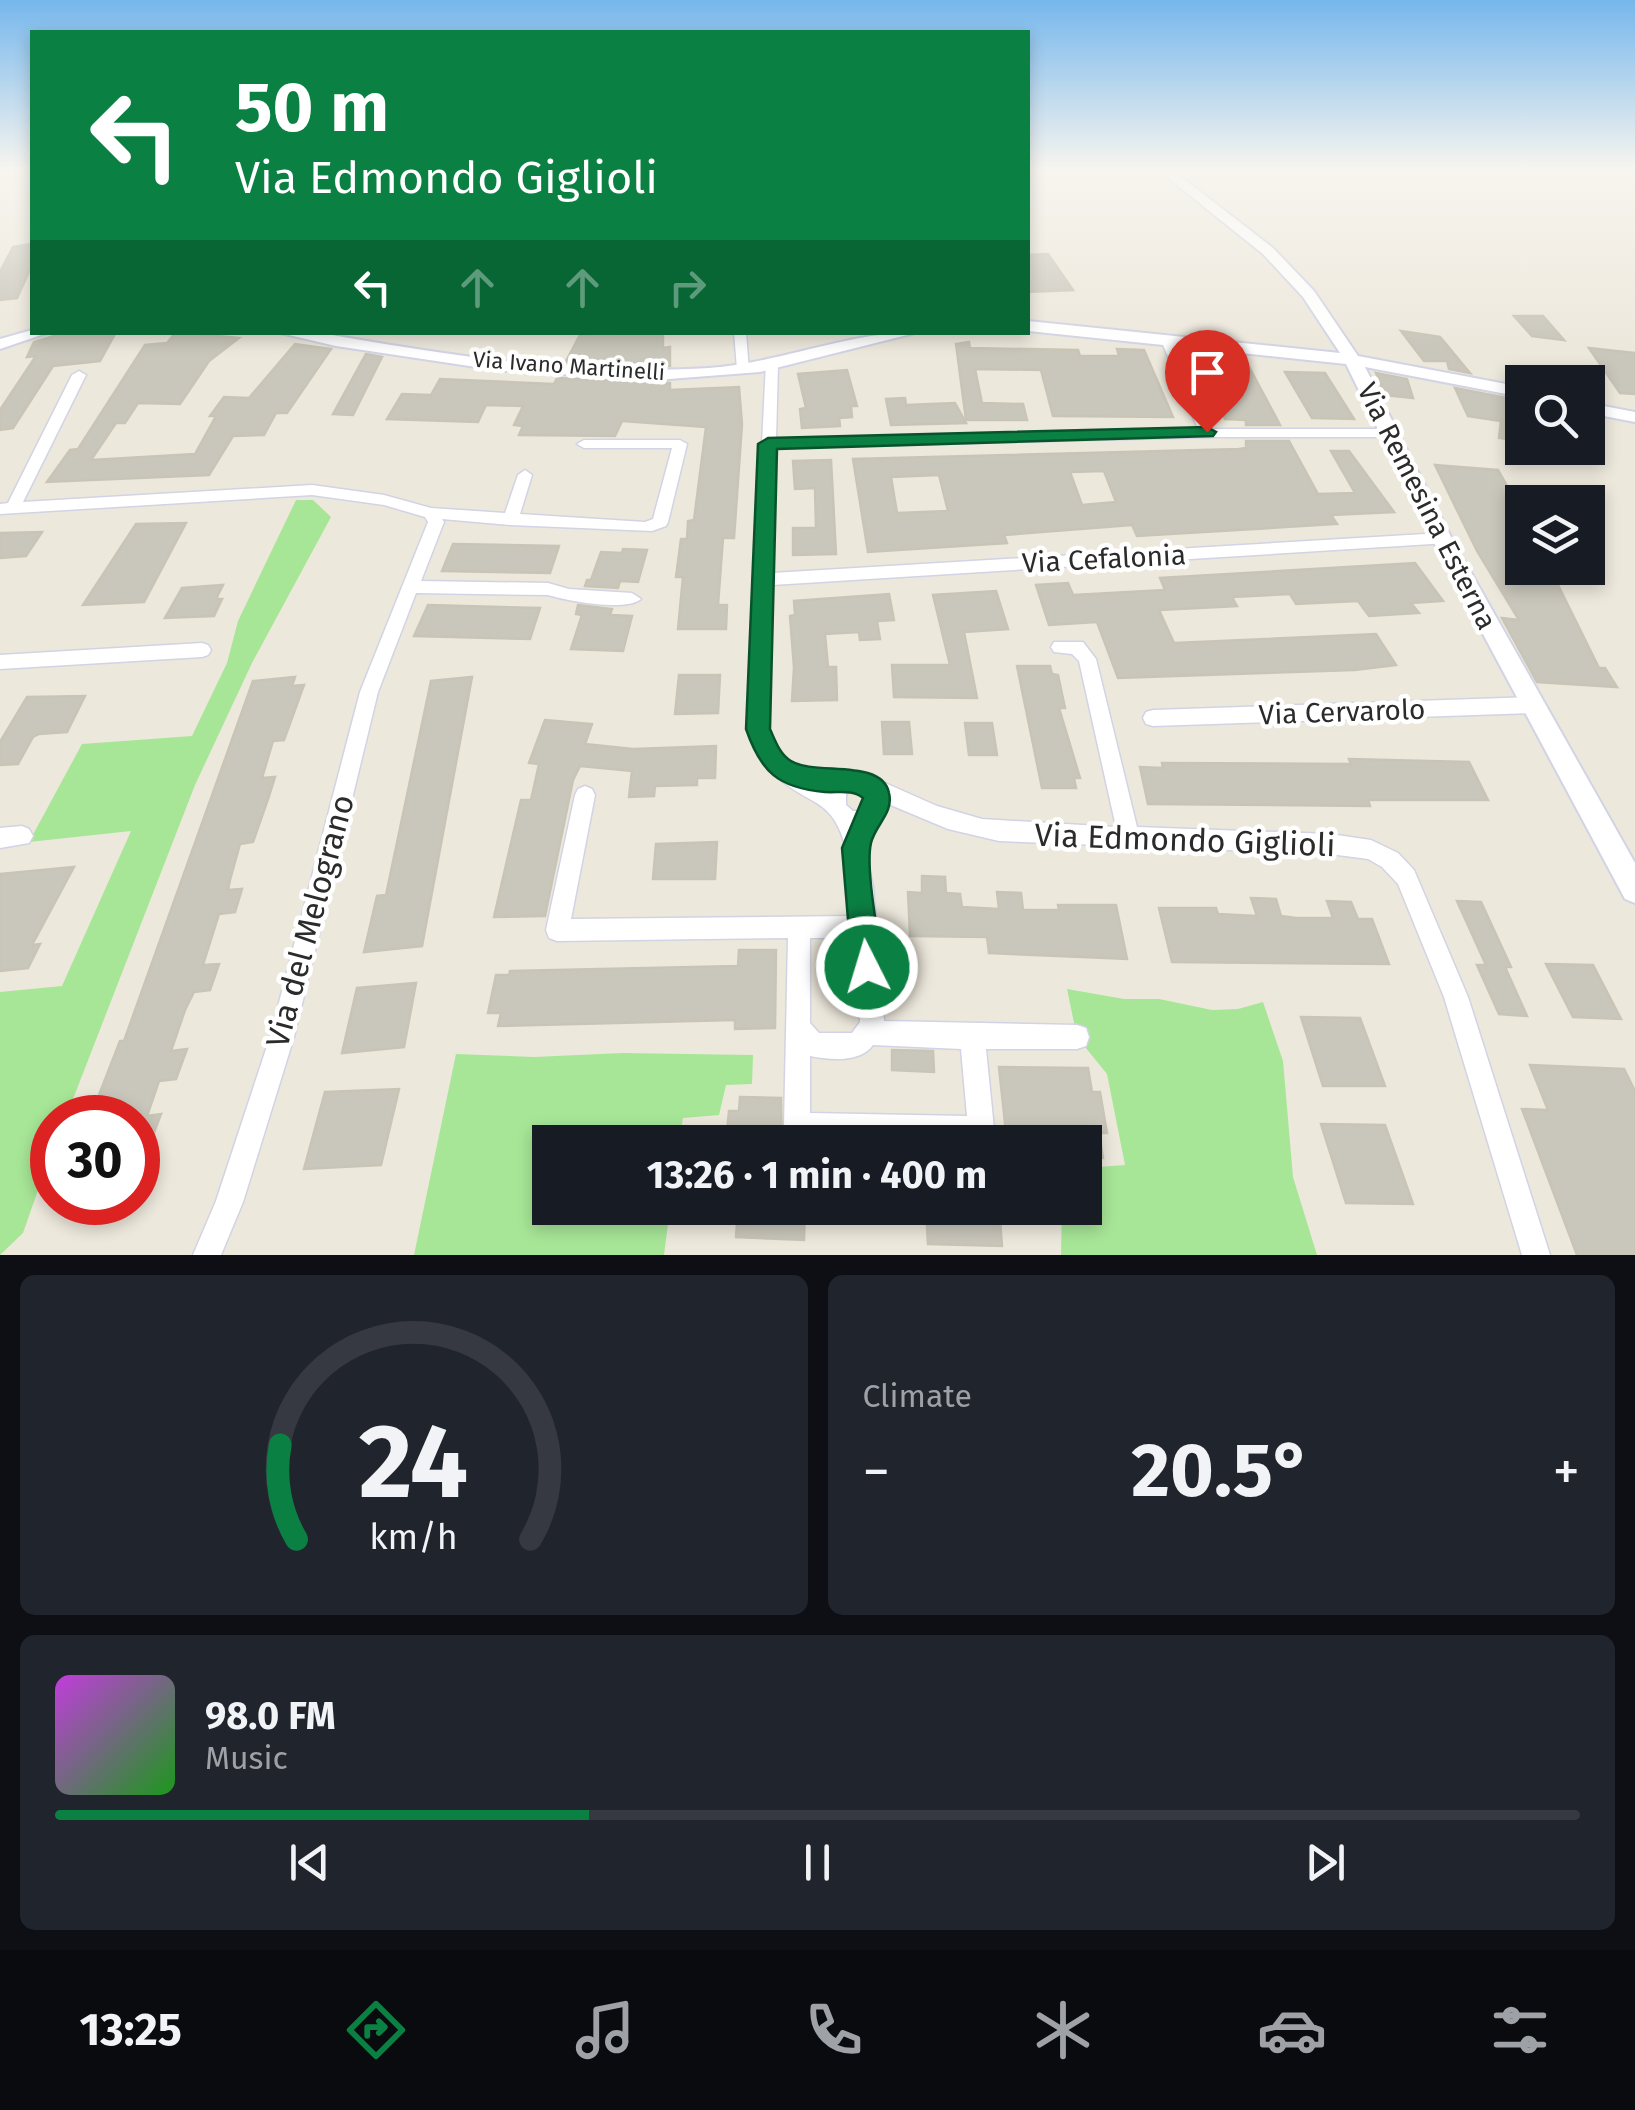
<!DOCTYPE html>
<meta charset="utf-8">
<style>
body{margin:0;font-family:"Fira Sans",sans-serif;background:#20242c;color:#f1f3f6;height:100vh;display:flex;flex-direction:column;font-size:38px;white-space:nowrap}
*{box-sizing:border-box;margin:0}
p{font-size:32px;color:#9ea1a6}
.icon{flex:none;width:55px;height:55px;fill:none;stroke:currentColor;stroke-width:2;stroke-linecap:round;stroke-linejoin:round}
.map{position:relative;height:1255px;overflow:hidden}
.sheet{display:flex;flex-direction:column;gap:20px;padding:20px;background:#0d0f14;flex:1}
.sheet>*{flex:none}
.hud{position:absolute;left:30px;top:30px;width:1000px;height:305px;border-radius:0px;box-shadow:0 5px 15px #0003;background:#0b8043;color:#fff;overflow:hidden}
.fabs{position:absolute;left:1505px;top:365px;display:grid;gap:20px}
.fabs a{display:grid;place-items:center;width:100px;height:100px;border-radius:0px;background:#171b24;box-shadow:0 5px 15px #0003;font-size:50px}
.speed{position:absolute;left:30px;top:1095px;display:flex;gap:20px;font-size:50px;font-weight:700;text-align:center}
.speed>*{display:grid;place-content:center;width:130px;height:130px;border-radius:50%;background:#171b24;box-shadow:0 5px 15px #0003;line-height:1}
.speed .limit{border:15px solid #d22;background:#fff;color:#111}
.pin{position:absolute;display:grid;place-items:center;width:85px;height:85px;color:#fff;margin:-102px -42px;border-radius:50% 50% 50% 0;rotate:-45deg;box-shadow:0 0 10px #0007}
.pin .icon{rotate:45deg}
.me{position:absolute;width:110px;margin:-55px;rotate:355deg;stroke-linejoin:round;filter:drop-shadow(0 0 8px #0008)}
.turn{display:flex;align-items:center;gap:35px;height:210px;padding:0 40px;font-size:45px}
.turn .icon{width:130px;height:130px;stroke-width:2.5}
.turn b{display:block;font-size:70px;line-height:85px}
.lanes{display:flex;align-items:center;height:95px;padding:0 40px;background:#0003;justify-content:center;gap:50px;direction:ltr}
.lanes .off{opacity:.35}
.big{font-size:75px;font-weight:700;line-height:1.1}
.sheet .tile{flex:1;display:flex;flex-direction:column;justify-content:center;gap:15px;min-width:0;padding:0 35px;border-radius:15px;background:#20242c}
.sheet .dial{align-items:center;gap:0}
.dial svg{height:260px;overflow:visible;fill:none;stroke:#363941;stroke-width:7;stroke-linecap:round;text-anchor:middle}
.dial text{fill:#f1f3f6;stroke:none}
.song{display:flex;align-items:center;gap:30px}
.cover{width:120px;height:120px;border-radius:15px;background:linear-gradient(135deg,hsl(290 70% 55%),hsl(120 70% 35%))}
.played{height:10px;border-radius:5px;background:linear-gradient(90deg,#0b8043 35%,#363941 35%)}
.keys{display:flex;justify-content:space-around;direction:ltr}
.heat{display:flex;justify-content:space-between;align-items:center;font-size:55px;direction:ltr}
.sheet .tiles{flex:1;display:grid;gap:20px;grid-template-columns:1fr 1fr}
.tile:last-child{grid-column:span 2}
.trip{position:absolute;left:532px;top:1125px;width:570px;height:100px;border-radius:0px;background:#171b24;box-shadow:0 5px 15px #0003;font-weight:700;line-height:100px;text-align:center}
.menu{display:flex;height:160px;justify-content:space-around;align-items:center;background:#090b0e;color:#9ea1a6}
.menu .icon{width:70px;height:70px}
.menu .on{color:#0b8043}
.menu b{font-size:45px;color:#f1f3f6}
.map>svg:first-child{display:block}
.green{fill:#a7e697}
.building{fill:#c9c6bb;stroke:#c9c5b6;stroke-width:2.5;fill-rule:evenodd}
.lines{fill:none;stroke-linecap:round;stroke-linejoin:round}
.minor-casing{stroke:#d2d3e4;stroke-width:3}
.tertiary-casing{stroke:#d2d3e4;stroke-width:4}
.minor{fill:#fff;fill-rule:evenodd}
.tertiary{fill:#fff;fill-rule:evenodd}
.route{fill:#0b8043;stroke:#07532c;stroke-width:2.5}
.labels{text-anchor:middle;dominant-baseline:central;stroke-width:9;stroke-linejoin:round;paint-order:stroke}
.far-street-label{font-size:22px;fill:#2b2b2b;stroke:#fff}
.street-label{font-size:28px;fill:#2b2b2b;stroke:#fff}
.near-street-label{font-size:32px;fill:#2b2b2b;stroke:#fff}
</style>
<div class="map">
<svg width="1635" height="1255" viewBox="0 0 1635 1255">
<rect width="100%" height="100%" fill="#ede8dc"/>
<g class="green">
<polygon points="296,500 313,500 331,517 252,663 195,785 66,1117 52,1118 52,1150 23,1233 0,1255 0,992 62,986 131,831 29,842 82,744 192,736 227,663 238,621"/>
<polygon points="1067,989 1124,999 1159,999 1212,1010 1238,1009 1263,1002 1283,1061 1293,1177 1317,1255 1061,1255 1062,1208 1085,1208 1085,1168 1125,1165 1107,1074 1077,1037"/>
<polygon points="622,1053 753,1055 752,1084 726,1085 719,1115 683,1118 679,1142 550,1142 550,1208 670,1208 664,1255 414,1255 456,1054 534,1057"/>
</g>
<g class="building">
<polygon points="32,244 32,265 17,298 0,300 0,272 13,247"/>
<polygon points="1048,254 1073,290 1028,292 1028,255"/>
<polygon points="1514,316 1543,316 1564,340 1532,336"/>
<polygon points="1401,331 1440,337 1470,373 1449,369 1447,361 1424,361"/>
<polygon points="67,332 116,332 100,361 53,366 13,428 0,430 0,410 36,356 27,357 34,342"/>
<polygon points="176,332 239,338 209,361 180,404 138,403 125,423 116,423 91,460 195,454 216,416 210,416 224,397 249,398 295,344 331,349 287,413 276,413 264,435 233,436 209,475 47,482 70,450 78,449 145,345 167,343"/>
<polygon points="663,332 663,348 670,347 670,366 565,363 580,335"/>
<polygon points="969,342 970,348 1078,350 1080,356 1119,356 1117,349 1144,350 1173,417 1053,416 1041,370 975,369 982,403 1023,404 1027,420 966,420 956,344"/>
<polygon points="1589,348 1635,353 1635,394 1620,393"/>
<polygon points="366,354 382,357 353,415 333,414"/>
<polygon points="1195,357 1219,357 1223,364 1248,365 1280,425 1246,425 1246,420 1225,419"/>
<polygon points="847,370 857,406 851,406 852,417 839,418 840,426 802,428 800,409 806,408 798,374"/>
<polygon points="1285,372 1325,373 1354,419 1312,418"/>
<polygon points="1376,373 1407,379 1413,398 1385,395"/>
<polygon points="557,378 670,383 670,390 739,387 742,424 734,538 723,538 718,605 727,605 726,629 678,629 683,577 676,577 681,539 687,539 688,521 694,520 706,427 622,421 615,436 519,435 523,426 514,425 523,406 486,405 478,422 387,419 402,394 431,395 440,379 554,384"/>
<polygon points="1455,388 1512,399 1513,409 1522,411 1522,441 1499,438 1501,421 1468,416"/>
<polygon points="905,398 906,405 955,403 966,423 891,425 886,399"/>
<path d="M 1246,441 L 1289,441 L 1318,494 L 1355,493 L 1331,451 L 1349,451 L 1394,512 L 1331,515 L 1337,524 L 1137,536 L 1132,525 L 1004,535 L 1007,543 L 868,552 L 853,459 L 1239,449 L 1246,448 ZM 1104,471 L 1116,502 L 1082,505 L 1070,472 ZM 939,475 L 948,511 L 897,513 L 891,477 Z"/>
<polygon points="831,460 836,554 793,555 793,528 816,528 815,488 795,489 793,461"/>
<polygon points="1435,465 1498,470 1522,512 1522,574 1554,577 1599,668 1605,668 1617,687 1537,682 1502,618 1519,620 1477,551"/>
<polygon points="186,523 144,602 83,605 136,524"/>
<polygon points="42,532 26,556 0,558 0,533"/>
<polygon points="453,544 559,546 550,573 442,571"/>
<polygon points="623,549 647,550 638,582 620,581 618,588 585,586 587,580 591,580 601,552 622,553"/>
<polygon points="1415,563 1443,601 1411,603 1419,613 1369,616 1358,601 1296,604 1290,594 1232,597 1237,606 1159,610 1174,643 1376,634 1396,665 1355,670 1118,678 1097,622 1049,625 1036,585 1068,583 1073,595 1165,590 1160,578"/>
<polygon points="223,585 216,599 222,599 214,616 165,618 182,588"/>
<polygon points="996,591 1008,629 964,632 977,698 894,697 892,665 950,665 933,595"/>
<polygon points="889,594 894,620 877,621 880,639 860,640 859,632 825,634 828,667 836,667 837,700 792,701 794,667 790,616 795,615 794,601"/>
<polygon points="428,605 540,608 530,639 414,636"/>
<polygon points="578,605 612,609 610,615 632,616 623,651 571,649 582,615 576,614"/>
<polygon points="1017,666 1050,666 1052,674 1058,675 1065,708 1059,708 1080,778 1074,778 1076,788 1042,788"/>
<polygon points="679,675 720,675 718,713 675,714"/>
<polygon points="295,677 292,686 304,685 284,740 273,741 262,778 275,777 269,796 253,842 240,844 230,880 228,890 242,889 235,912 219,914 203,965 219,964 210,990 194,992 185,1010 171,1051 187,1049 176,1079 159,1081 147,1116 161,1114 138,1174 138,1118 90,1118 120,1041 124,1041 253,681"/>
<polygon points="472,677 422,946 364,952 377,896 386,895 431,681"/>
<polygon points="85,696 67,732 39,734 33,737 18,764 0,765 0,742 27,697"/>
<polygon points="545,720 592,724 585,744 633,749 716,746 715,778 697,778 697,785 655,786 654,796 629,797 632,771 580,766 573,780 545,916 494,917 521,800 531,800 539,764 529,763"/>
<polygon points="882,722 909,722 912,754 884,754"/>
<polygon points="965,723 992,723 997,755 969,755"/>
<polygon points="1349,759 1469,762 1488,800 1368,800 1370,806 1148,804 1140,767 1163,768 1162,763 1351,764"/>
<polygon points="717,842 715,879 653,879 656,844"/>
<polygon points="74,867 32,945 40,944 28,968 0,971 0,874"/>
<polygon points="922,876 945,877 946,893 960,894 962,907 999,909 997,892 1021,893 1023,910 1059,910 1058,905 1116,905 1127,959 989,953 987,937 910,936 908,892 922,893"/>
<polygon points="1251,898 1276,899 1281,916 1296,918 1333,918 1327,901 1351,902 1358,919 1372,919 1389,964 1172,962 1159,908 1216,908 1218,914 1257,916"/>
<polygon points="1457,901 1481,902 1511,967 1505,967 1527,1016 1499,1014 1477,965 1486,965"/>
<polygon points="739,950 776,950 775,1028 735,1029 735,1020 498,1026 501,1013 488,1013 496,975 509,975 510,971 738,966"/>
<polygon points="1546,964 1593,965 1621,1019 1573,1017"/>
<polygon points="416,983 404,1047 342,1053 357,988"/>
<polygon points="1301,1017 1360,1018 1385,1086 1323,1086"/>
<polygon points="892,1050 933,1051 934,1072 892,1070"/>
<polygon points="1530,1065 1624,1069 1635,1091 1635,1255 1577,1255 1522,1109 1548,1110"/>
<polygon points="999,1067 1088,1068 1092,1092 1100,1092 1107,1133 1099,1133 1103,1158 1085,1157 1085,1142 1007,1142"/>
<polygon points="399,1089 381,1165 304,1169 325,1092"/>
<polygon points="740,1097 781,1098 782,1142 726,1142 729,1111 739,1111"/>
<polygon points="1321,1124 1385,1125 1413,1204 1346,1203"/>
<polygon points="738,1208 805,1208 804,1240 736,1237"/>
<polygon points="926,1208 999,1208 1002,1246 928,1244"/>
</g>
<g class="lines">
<g class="minor-casing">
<g id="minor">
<polygon points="734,332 746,332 749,372 739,372 737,369"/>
<path d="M 1167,336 L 1173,340 L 1212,429 L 1387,429 L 1394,433 L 1387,437 L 1207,437 L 775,448 L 772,573 L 1442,533 L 1448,535 L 1450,539 L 1448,543 L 772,585 L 768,729 C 778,760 801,774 828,790 L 838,777 L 858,771 L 937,806 L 982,819 L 1116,827 L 1079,661 L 1072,654 L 1054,652 L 1051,647 L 1054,642 L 1083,642 L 1096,659 L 1137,827 L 1330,834 L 1371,840 L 1398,853 L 1414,870 L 1468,997 L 1550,1255 L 1522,1255 L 1444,997 L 1398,884 L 1382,867 L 1368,859 L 1330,854 L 999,841 L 948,829 L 886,803 L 878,821 L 860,829 L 873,886 L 884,1021 L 1077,1025 L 1086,1028 L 1089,1037 L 1086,1046 L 1077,1049 L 986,1049 L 994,1129 L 990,1138 L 981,1142 L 797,1139 L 788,1135 L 784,1126 L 788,938 L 557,941 L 549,938 L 546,930 L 575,795 L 578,789 L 585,786 L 592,789 L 595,795 L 571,919 L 854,916 C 851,884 851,835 827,811 C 820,804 809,799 801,794 C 773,778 758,760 748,729 L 766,362 L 771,361 L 778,365 L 776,439 L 1198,429 L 1161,340 ZM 853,788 L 859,788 L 866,794 L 866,805 L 859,811 L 853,811 L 846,805 L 846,794 ZM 810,938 L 855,938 L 860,1022 L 852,1033 L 819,1033 L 810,1023 ZM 873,1045 L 961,1049 L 967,1116 L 810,1113 L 810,1056 C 830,1060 860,1063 873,1045 Z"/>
<path d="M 79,371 L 86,375 L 23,502 L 312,485 L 384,495 L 431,508 L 505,513 L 518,475 L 525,470 L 532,475 L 520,514 L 645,522 L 653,519 L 672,448 L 584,448 L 577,444 L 584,440 L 680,440 L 687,444 L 668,522 L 666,526 L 652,531 L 510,525 L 442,519 L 444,522 L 421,581 L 548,583 L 569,589 L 632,593 L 641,599 C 626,612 568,601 548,595 L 416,593 L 378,692 L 294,1037 L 243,1202 L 221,1255 L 193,1255 L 216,1201 L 270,1037 L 360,692 L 428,522 L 425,517 L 384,505 L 312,495 L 0,514 L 0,504 L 8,503 L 72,375 Z"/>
<polygon points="202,643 208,645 211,650 208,655 202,657 0,669 0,655"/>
<polygon points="1532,697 1539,700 1541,705 1539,710 1532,713 1153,726 1146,724 1143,718 1146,712 1153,710"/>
<polygon points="22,826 29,829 33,836 29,843 0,848 0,828"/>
</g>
</g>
<g class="tertiary-casing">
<g id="tertiary">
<polygon points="1157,169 1171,169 1273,248 1314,291 1358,356 1522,387 1522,397 1365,367 1452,539 1635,863 1635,903 1625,899 1432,539 1346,364 1028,331 1028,321 1340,353 1303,297 1263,254"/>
<polygon points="32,330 50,332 0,349 0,339"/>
<path d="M 276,332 L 315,332 C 445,355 577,376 709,368 C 780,363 848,332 919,332 L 760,372 L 656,380 L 496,370 L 336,346 Z"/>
<polygon points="1588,403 1635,412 1635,422 1588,413"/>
</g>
</g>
<use href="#minor" class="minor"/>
<use href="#tertiary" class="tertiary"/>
</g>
<linearGradient id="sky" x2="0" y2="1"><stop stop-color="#76b7ec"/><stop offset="0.49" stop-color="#f7f5ef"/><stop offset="1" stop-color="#f7f5ef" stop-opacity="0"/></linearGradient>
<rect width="1635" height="345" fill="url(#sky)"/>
<path class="route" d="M 1207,427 L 1216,432 L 1213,436 L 777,449 L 770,729 C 775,740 780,755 791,761 C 815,776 882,758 889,793 C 894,813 875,825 871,843 C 865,869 879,937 882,967 L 878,978 L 867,982 L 856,978 L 852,967 L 842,848 L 863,798 C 852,789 839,793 825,792 C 778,788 761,772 746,729 L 758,444 L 768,438 Z"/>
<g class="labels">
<g class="far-street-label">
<text transform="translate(569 366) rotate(4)">Via Ivano Martinelli</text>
</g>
<g class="street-label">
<text transform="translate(1427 506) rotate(63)">Via Remesina Esterna</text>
<text transform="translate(1104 559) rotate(-3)">Via Cefalonia</text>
<text transform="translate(1342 712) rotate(-2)">Via Cervarolo</text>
</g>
<g class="near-street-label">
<text transform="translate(1185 840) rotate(2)">Via Edmondo Giglioli</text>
<text transform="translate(310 921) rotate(-75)">Via del Melograno</text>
</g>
</g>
</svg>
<div class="fabs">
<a><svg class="icon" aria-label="search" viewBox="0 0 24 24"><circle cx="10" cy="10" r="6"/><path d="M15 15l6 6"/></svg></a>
<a><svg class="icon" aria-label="layers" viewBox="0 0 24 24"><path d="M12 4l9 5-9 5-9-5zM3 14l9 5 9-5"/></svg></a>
</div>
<div class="speed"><div class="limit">30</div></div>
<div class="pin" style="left:1207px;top:432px;background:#d93025"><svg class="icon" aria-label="arrive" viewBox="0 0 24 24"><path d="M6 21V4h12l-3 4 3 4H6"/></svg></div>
<svg class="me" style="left:867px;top:967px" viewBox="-20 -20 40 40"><circle r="17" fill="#0b8043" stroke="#fff" stroke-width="3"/><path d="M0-11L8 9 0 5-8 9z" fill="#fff"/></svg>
<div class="trip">13:26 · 1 min · 400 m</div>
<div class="hud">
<div class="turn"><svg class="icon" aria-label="left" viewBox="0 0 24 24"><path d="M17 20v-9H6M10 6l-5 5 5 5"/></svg><div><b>50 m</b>Via Edmondo Giglioli</div></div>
<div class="lanes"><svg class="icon" aria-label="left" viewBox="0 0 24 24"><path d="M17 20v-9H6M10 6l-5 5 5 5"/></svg><svg class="icon off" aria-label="ahead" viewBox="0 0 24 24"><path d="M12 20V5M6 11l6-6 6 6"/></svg><svg class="icon off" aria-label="ahead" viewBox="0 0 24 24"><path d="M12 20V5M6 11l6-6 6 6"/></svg><svg class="icon off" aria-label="right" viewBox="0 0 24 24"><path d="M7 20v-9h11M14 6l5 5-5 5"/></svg></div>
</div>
</div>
<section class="sheet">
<div class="tiles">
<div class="tile dial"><svg viewBox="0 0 100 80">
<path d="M14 69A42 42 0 1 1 86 69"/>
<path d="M14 69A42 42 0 0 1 9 40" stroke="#0b8043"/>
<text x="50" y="56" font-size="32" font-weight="700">24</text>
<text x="50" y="72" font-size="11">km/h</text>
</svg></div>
<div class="tile"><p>Climate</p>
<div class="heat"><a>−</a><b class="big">20.5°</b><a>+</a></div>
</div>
<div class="tile">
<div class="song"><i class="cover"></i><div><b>98.0 FM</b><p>Music</p></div></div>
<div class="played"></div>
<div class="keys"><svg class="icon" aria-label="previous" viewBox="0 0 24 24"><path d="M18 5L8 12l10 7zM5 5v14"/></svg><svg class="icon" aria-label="pause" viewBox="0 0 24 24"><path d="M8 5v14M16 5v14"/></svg><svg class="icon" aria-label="next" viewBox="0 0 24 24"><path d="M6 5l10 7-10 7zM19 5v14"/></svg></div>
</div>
</div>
</section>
<nav class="menu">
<b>13:25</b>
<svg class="icon on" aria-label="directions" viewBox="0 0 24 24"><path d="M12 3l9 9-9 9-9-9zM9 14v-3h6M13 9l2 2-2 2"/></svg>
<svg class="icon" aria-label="music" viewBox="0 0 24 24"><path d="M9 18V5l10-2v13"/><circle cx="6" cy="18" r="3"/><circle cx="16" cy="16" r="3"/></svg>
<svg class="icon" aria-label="phone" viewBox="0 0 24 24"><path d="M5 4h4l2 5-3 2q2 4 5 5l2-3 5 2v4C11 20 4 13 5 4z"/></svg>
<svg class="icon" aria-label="climate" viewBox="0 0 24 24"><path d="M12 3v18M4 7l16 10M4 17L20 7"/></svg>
<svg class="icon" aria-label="car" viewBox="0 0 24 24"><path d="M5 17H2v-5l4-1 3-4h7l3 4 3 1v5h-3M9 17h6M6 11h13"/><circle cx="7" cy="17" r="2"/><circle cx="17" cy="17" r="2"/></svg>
<svg class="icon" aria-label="filters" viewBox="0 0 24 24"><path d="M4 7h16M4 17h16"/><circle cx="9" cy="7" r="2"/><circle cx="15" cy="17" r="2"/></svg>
</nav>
